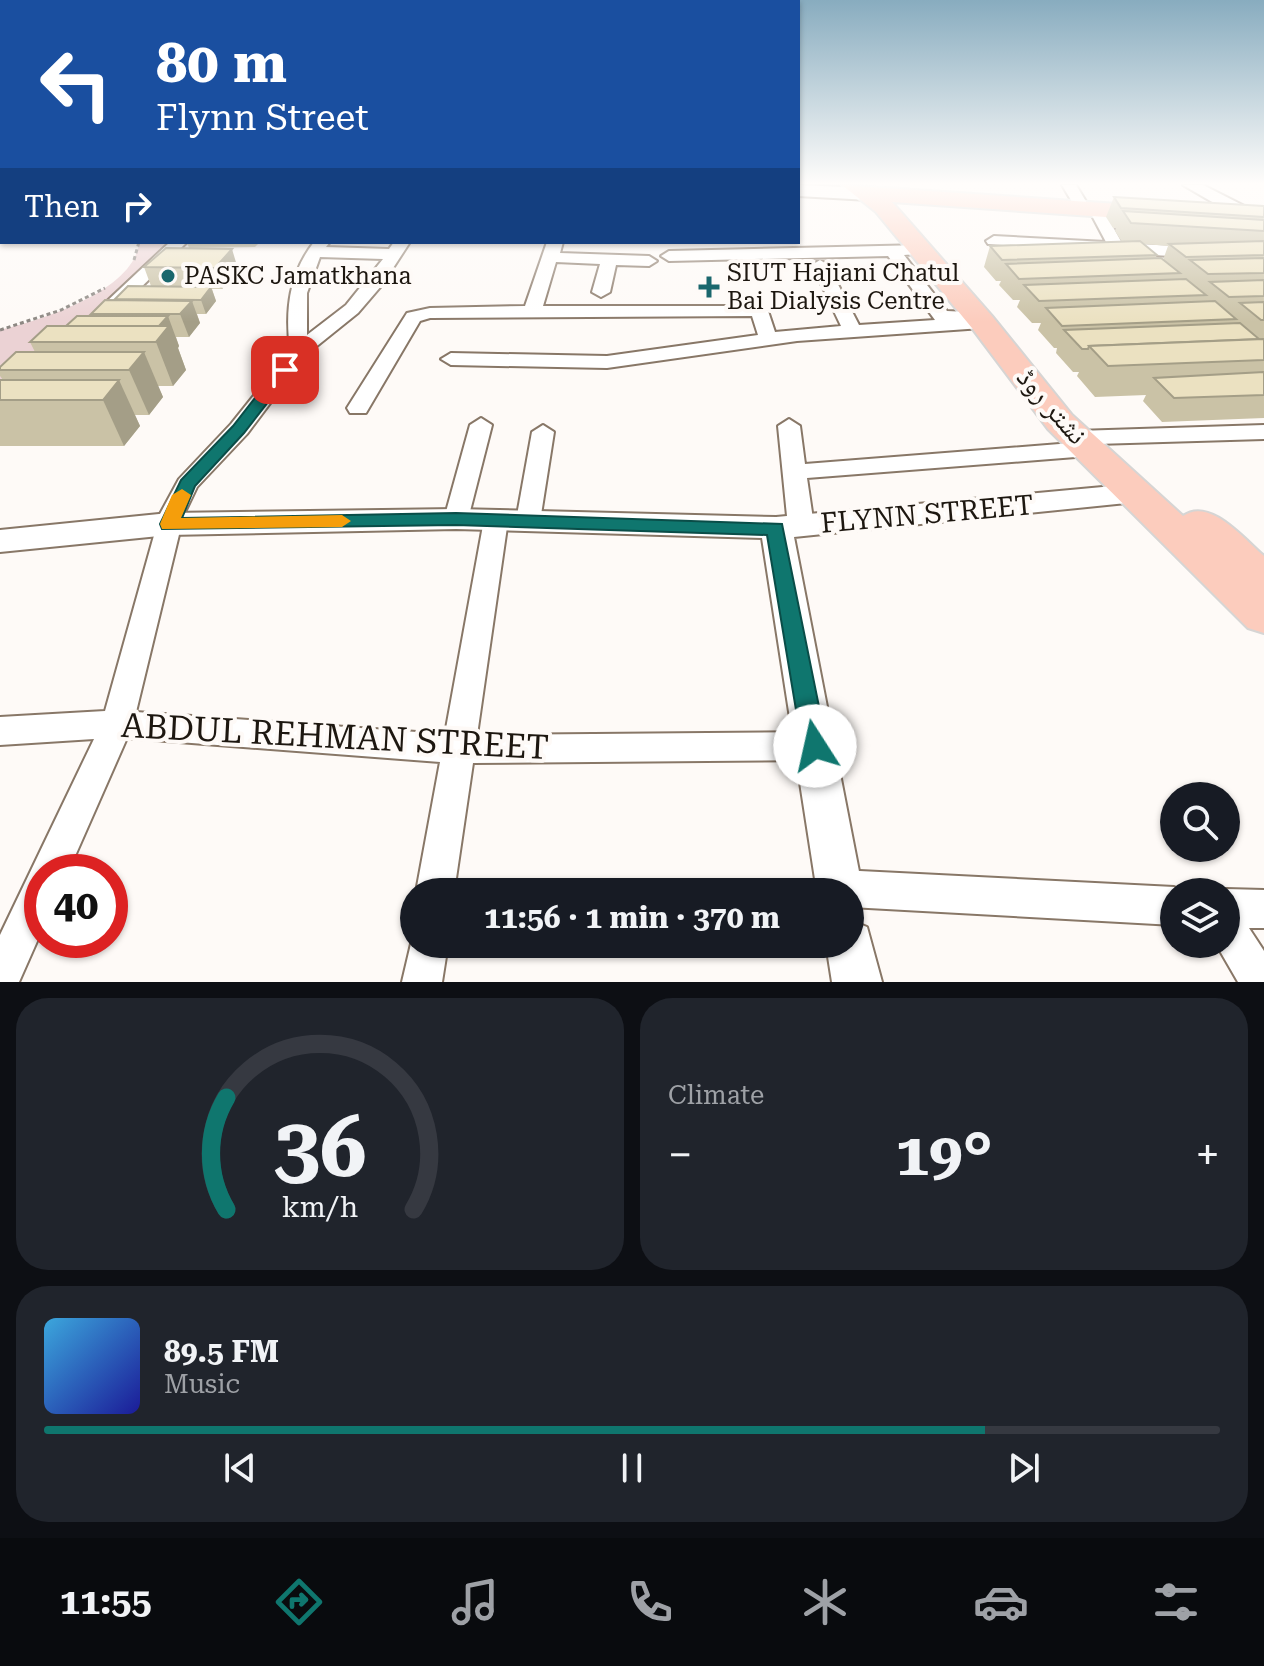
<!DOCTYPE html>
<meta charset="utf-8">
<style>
body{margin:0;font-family:"Roboto Serif","Noto Naskh Arabic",serif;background:#20242c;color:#f1f3f6;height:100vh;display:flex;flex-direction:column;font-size:30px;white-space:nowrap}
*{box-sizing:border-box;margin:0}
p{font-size:26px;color:#9ea1a6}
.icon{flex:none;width:44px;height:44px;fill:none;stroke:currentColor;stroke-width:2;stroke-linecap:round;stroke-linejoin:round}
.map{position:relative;height:982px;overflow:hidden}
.panel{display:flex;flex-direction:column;gap:16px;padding:16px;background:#0d0f14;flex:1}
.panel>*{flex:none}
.top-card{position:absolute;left:0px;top:0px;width:800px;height:244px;box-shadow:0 2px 6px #0004;background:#1a4fa0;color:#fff;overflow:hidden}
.controls{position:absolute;left:1160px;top:782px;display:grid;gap:16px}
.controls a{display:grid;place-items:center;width:80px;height:80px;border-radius:50%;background:#171b24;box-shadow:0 2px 6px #0004;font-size:40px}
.speed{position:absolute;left:24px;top:854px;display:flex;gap:16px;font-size:40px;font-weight:700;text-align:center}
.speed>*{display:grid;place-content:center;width:104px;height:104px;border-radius:50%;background:#171b24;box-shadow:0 2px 6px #0004;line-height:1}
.speed .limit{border:12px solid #d22;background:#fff;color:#111}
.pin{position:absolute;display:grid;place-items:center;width:68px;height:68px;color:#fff;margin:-34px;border-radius:16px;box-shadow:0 4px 12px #0006}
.me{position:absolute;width:88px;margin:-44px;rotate:350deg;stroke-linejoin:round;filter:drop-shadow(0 0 6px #0008)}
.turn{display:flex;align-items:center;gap:28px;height:168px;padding:0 24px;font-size:36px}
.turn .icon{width:104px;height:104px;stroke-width:2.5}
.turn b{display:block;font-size:56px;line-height:68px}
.then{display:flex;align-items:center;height:76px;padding:0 24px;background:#0003;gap:16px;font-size:30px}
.big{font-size:60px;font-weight:700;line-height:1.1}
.panel .card{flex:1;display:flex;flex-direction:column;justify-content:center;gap:12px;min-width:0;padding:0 28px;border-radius:32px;background:#20242c}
.panel .dial{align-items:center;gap:0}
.dial svg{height:208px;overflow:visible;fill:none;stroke:#363941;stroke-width:7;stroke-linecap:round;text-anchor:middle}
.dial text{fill:#f1f3f6;stroke:none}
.song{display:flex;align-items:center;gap:24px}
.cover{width:96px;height:96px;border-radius:12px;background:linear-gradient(135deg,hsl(200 70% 55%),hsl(240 70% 35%))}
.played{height:8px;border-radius:4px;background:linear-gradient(90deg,#0f766e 80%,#363941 80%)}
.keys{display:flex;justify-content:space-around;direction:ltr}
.heat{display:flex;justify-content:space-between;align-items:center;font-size:44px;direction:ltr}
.panel .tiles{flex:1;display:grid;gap:16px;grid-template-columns:1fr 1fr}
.card:last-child{grid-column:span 2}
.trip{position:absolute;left:400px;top:878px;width:464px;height:80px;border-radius:40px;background:#171b24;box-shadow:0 2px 6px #0004;font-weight:700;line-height:80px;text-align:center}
.tabs{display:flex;height:128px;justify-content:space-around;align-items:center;background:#090b0e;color:#9ea1a6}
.tabs .icon{width:56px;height:56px}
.tabs .selected{color:#0f766e}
.tabs b{font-size:36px;color:#f1f3f6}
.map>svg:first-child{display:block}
.green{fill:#ebd2d4}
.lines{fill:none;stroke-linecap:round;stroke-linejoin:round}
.minor-casing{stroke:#887767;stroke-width:4}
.tertiary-casing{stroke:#887767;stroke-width:4}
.secondary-casing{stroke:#887767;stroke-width:4}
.primary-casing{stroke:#d6d5d4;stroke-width:4}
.path{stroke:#8d8883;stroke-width:3;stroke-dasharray:4 3;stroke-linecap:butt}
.minor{fill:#fff;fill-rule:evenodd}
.tertiary{fill:#fff;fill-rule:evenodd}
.secondary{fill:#fff;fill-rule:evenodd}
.primary{fill:#fcccbd;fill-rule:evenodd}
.wall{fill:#cac2a6;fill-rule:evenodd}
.shaded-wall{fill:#a49e87}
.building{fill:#ebe1c1;stroke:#a49e87;stroke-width:2}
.route{fill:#0f766e;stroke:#0a4d48;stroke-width:2}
.slow{fill:#f59e0b}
.poi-dot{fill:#1a676d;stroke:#fefaf7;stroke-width:3}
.labels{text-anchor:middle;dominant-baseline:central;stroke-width:8;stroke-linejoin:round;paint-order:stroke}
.far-poi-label{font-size:24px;fill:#1d1710;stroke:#fefaf7;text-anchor:start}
.street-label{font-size:28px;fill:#1d1710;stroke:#fefaf7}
.near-street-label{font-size:34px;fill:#1d1710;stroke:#fefaf7}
</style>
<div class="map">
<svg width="1264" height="982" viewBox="0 0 1264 982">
<rect width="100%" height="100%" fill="#fefaf7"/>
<path class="green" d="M 139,242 L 167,242 L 0,403 L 0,330 C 41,320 135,291 139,242 Z"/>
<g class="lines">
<g class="minor-casing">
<g id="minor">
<polygon points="1062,185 1076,185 1090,208 1101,206 1122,243 1264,251 1264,261 1134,254 1134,259 1128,261 1113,252 988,244 986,241 994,236 1106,242 1089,210 1078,212"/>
<polygon points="170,242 187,242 117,311 105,311 102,307 105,303"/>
<path d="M 314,242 L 330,242 L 326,247 L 389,249 L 394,242 L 410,242 L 382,285 L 358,313 L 307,354 L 247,434 L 197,487 L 184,514 L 136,712 L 445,734 L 484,520 L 487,514 L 496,512 L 505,514 L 508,520 L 477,735 L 815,732 L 826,736 L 831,746 L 826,756 L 815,760 L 473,763 L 454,892 L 416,892 L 440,762 L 127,738 L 68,872 L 42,872 L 42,930 L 19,982 L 0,982 L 0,935 L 94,739 L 0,745 L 0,717 L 105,711 L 160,514 L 179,479 L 231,424 L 290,350 C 285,310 289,274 314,242 ZM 320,257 L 383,259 L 346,305 L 307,335 L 307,293 Z"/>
<polygon points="547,242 563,242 560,253 649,256 657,261 649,266 616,265 610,292 601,297 592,292 600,264 556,262 543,306 759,306 768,311 775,332 841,326 812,265 820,260 828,265 859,325 935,320 888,256 669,261 661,256 669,251 922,245 928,247 928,253 904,255 947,311 968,312 970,317 982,316 991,322 982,328 797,341 607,368 451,365 441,359 451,353 607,356 758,335 752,316 430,318 420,321 366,413 350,413 347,408 407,313 430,308 525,306"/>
<polygon points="481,418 492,425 468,519 465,525 456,527 447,525 444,519 470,425"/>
<polygon points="789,419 800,426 805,464 1072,443 1066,438 1077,431 1264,425 1264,439 1096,444 1099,449 1096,454 1088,456 807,478 814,526 810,532 801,534 792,532 788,526 778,426"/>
<polygon points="543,425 554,432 540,521 537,527 528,529 519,527 516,521 532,432"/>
<polygon points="840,870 1174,887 1186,892 1174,892 1174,925 850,907 850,892 823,892 821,888 827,875"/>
<polygon points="1226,889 1264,890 1264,928 1249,928 1264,951 1264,982 1238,982 1216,944 1226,944 1226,892 1219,892"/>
<polygon points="414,931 414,944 448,944 442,982 402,982"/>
</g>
</g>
<g class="tertiary-casing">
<g id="tertiary">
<polygon points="1183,185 1203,185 1264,216 1264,223 1250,224"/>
<polygon points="1135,484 1146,487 1150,494 1146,501 794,537 863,892 856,908 850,911 850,892 817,892 762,538 456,529 169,535 0,552 0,530 169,513 456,509 776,517"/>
<polygon points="850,920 867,927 882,982 832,982 826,944 850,944"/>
</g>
</g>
<g class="secondary-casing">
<polygon id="secondary" points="798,185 869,188 879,194 869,200 798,196"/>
</g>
<g class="primary-casing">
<path id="primary" d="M 842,185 L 1264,214 L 1264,228 L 892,202 L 992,316 L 1072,415 L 1183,516 C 1210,497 1244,539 1264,556 L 1264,633 L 1248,628 L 1048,429 L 972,328 L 876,212 Z"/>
</g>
<g class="path">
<polyline points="134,260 139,242"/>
<polyline points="0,330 61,310 105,288"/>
</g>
<use href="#minor" class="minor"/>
<use href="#tertiary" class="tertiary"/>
<use href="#secondary" class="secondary"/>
<use href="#primary" class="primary"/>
</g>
<g class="wall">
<path d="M 1114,197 L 1264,206 L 1264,418 L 1162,422 L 1143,401 L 1146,395 L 1095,397 L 1077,376 L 1079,372 L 1073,372 L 1056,353 L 1057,348 L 1054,348 L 1038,330 L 1041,323 L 1032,323 L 1017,307 L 1020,300 L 1013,300 L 999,285 L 1001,281 L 996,281 L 984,267 L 990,246 L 1122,242 L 1115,231 L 1116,228 L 1113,228 L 1106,217 ZM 1144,244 L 1168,246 L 1163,260 L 1155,259 L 1157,255 Z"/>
<polygon points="187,242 260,242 255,247 189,248"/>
<polygon points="166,248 238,269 222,289 212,289 216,301 206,314 197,314 200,323 189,337 176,337 179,346 178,348 186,370 173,386 158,386 163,397 149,415 135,415 140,426 124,446 0,446 0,380 3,380 0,376 0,367 35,352 30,342 92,316 91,314 116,300 151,286 144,267"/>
</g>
<g class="shaded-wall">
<polygon points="232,249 238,269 222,289 215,268"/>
<polygon points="211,287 216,301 206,314 201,300"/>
<polygon points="192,301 200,323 189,337 180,314"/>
<polygon points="168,316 179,346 178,348 186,370 173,386 156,342 155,331"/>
<polygon points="144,352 163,397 149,415 129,370"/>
<polygon points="119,380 140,426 124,446 103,400"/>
</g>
<g class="building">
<polygon points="1114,197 1264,206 1264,217 1121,208"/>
<polygon points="1123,211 1264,220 1264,231 1131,223"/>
<polygon points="1140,241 1157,255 1002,260 990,246"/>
<polygon points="1264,241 1264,255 1186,257 1169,244"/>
<polygon points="166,248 232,249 215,268 144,267"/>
<polygon points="1161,258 1180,273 1019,279 1006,264"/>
<polygon points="1264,258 1264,273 1208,274 1190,260"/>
<polygon points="1186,279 1206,295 1039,301 1024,285"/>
<polygon points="1264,280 1264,296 1229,297 1210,282"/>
<polygon points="128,286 211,287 201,300 115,299"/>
<polygon points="105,300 192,301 180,314 91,314"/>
<polygon points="1215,301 1236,319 1062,326 1046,308"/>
<polygon points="1264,302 1264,320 1261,320 1240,303"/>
<polygon points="77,316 168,316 159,326 66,326"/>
<polygon points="1240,323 1259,339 1089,346 1088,349 1082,349 1064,330"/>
<polygon points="47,326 169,326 156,342 30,342"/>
<polygon points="1264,339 1264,360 1108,366 1089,346"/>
<polygon points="16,352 144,352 129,370 0,370 0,367"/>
<polygon points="1264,372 1264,395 1174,398 1154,378"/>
<polygon points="0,380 119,380 103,400 0,400"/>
</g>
<linearGradient id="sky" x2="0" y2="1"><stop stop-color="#88acbf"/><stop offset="0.57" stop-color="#fffdfb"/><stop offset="1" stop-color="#fffdfb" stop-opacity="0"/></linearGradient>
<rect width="1264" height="322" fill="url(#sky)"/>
<polygon class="route" points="285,365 293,370 244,433 195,486 182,518 456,513 782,524 827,746 823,754 815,757 806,754 802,746 767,535 456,525 162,529 160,524 181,480 233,426 280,366"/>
<polygon class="slow" points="182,489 191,495 181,518 342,515 351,521 342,527 162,529 160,524 172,495"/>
<g class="poi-dot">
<circle cx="168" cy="276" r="8"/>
<path d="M705 275h8v8h8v8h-8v8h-8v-8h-8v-8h8z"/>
</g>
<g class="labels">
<g class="far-poi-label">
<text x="727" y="273">SIUT Hajiani Chatul<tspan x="727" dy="28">Bai Dialysis Centre</tspan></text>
<text x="184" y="276">PASKC Jamatkhana</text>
</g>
<g class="street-label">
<text transform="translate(1052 406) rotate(49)">نشتر روڈ</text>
<text transform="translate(927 514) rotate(-5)">FLYNN STREET</text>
</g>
<g class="near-street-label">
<text transform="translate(335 736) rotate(3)">ABDUL REHMAN STREET</text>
</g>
</g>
</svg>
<div class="controls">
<a><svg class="icon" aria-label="search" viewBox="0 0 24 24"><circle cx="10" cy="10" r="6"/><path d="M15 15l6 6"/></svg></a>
<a><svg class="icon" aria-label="layers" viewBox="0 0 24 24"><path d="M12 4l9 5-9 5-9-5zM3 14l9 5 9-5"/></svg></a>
</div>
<div class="speed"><div class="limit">40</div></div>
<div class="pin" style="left:285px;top:370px;background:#d93025"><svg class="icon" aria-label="arrive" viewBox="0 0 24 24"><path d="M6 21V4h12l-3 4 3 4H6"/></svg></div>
<svg class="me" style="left:815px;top:746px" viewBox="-20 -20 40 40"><circle r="19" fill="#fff"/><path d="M0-13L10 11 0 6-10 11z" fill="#0f766e"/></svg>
<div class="trip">11:56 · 1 min · 370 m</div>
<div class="top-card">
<div class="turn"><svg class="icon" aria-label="left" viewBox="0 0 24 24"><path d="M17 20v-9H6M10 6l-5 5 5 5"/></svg><div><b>80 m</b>Flynn Street</div></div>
<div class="then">Then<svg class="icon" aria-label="right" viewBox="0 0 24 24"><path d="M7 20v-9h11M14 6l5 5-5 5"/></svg></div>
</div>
</div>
<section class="panel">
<div class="tiles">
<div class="card dial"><svg viewBox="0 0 100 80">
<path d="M14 69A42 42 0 1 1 86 69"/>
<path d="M14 69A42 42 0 0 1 14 26" stroke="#0f766e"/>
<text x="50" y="56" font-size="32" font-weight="700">36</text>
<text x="50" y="72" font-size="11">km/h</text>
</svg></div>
<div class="card"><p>Climate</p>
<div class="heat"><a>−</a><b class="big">19°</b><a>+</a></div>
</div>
<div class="card">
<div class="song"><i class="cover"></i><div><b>89.5 FM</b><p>Music</p></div></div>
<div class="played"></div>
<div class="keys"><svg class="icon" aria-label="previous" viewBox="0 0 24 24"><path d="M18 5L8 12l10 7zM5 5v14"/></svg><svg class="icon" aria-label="pause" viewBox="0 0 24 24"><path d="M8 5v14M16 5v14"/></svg><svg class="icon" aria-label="next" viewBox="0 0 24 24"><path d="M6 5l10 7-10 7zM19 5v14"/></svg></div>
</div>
</div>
</section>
<nav class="tabs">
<b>11:55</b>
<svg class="icon selected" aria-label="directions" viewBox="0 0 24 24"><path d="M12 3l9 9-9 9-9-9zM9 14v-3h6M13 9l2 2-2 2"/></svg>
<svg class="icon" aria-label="music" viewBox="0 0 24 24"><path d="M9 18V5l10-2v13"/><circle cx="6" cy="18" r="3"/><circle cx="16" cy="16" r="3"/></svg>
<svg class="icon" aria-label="phone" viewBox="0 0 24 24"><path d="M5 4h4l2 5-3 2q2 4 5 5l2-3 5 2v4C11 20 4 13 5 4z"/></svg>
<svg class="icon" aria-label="climate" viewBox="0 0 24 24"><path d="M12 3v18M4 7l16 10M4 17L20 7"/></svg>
<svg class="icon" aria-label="car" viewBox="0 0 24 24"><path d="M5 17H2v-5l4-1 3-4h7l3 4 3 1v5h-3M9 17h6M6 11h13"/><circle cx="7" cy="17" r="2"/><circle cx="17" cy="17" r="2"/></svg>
<svg class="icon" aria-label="filters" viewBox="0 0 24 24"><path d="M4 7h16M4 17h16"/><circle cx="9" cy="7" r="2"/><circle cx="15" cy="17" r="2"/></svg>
</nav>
